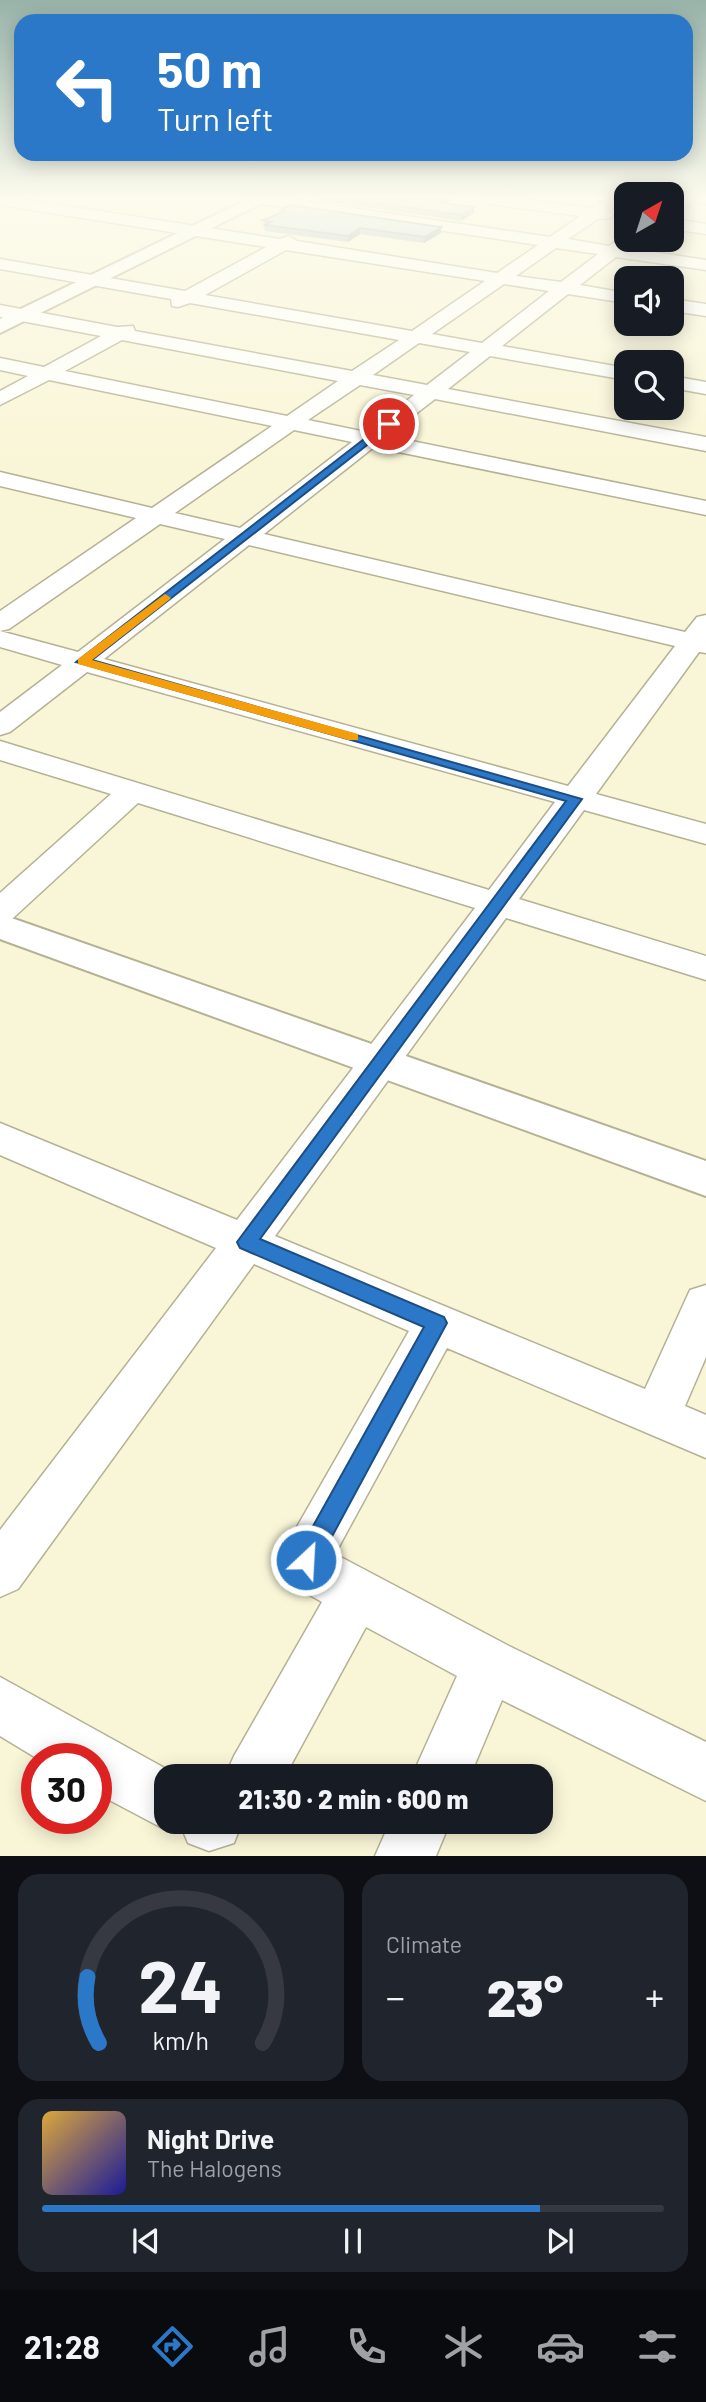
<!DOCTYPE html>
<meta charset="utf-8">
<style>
body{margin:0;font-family:Barlow,sans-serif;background:#20242c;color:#f1f3f6;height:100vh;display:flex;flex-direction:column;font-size:26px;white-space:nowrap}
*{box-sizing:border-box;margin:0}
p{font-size:23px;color:#9ea1a6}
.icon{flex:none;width:38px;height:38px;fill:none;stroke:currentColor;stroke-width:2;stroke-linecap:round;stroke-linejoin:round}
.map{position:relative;height:1856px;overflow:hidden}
.drawer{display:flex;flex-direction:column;gap:18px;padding:18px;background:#0d0f14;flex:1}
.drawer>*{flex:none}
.banner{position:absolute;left:14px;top:14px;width:679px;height:147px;border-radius:21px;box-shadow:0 4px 18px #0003;background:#2c78c8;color:#fff;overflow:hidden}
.needle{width:46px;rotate:39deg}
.buttons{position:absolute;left:614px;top:182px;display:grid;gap:14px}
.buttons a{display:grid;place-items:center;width:70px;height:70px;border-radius:14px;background:#171b24;box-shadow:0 4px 18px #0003;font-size:35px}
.speed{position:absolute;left:21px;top:1743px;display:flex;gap:14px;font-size:35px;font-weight:700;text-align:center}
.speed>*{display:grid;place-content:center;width:91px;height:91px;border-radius:50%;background:#171b24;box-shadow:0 4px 18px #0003;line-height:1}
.speed .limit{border:10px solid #d22;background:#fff;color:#111}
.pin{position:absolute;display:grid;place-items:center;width:60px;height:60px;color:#fff;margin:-30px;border:4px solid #fff;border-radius:50%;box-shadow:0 2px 7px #0007}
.me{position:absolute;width:77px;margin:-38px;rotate:25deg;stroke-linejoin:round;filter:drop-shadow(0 0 5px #0008)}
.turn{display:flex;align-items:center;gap:24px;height:147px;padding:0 28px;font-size:32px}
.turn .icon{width:91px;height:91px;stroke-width:2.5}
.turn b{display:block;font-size:49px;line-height:60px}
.big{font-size:52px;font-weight:800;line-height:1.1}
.drawer .widget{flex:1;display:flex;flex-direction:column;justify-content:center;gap:10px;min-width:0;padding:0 24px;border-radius:21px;background:#20242c}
.drawer .dial{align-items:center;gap:0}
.dial svg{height:182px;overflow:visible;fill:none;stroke:#363941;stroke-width:7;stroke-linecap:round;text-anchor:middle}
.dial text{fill:#f1f3f6;stroke:none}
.song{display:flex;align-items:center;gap:21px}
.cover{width:84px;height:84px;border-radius:10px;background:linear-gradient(135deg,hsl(40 70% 55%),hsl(240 70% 35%))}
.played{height:7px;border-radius:4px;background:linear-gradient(90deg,#2c78c8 80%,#363941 80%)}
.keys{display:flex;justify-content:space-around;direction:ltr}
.heat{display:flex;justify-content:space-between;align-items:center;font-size:38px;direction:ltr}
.drawer .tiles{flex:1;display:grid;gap:18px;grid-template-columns:1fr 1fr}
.widget:last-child{grid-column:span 2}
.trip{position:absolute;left:154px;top:1764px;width:399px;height:70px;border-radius:21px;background:#171b24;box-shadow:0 4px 18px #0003;font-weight:800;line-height:70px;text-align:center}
.tabs{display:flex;height:112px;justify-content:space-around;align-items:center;background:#090b0e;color:#9ea1a6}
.tabs .icon{width:49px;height:49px}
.tabs .selected{color:#2c78c8}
.tabs b{font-size:32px;color:#f1f3f6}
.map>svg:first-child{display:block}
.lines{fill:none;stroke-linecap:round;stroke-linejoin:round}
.minor-casing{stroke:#b5b195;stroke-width:3}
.tertiary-casing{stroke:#b5b195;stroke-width:4}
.minor{fill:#fff;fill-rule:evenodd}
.tertiary{fill:#fff;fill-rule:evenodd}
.wall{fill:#a5b6ca}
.shaded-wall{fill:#8694a4}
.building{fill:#c0d4eb;stroke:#8694a4;stroke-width:2}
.route{fill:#2c78c8;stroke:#1d4e82;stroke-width:2}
.slow{fill:#f59e0b}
</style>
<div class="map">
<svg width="706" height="1856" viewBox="0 0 706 1856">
<rect width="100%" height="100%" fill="#f9f6d8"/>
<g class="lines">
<g class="minor-casing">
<g id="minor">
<path d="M 0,199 L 21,199 L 280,239 L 289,236 L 297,241 L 497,273 L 538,245 L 262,204 L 254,199 L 291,199 L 550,237 L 580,216 L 490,204 L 482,199 L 521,199 L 592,208 L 606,199 L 623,199 L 609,211 L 613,215 L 611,218 L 598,219 L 568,239 L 609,246 L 626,235 L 626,240 L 635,240 L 627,248 L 706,260 L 706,270 L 616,257 L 580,285 L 626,293 L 626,303 L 568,294 L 502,346 L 626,368 L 626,380 L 490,356 L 448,389 L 706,437 L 706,451 L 435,399 L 387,436 L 706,501 L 706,515 L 374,447 L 264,534 L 685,632 L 697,617 L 706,615 L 706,653 L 699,652 L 596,794 L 706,824 L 706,844 L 584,810 L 519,899 L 706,956 L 706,980 L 506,918 L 275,1236 L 645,1389 L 690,1290 L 706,1285 L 706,1357 L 685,1406 L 706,1415 L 706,1458 L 447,1348 L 335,1554 L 509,1646 L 706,1742 L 706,1801 L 502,1700 L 470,1776 L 412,1776 L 457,1676 L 366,1627 L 285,1776 L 225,1776 L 234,1756 L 322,1602 L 292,1585 L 280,1561 L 282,1553 L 409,1331 L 254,1264 L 18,1589 L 0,1597 L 0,1530 L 216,1248 L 0,1155 L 0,1123 L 237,1220 L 475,908 L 138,803 L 12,919 L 0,922 L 0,893 L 111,794 L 0,760 L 0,741 L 489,890 L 555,802 L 87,672 L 10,732 L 0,735 L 0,712 L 62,665 L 0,647 L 0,611 L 136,518 L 0,486 L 0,472 L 152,508 L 272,426 L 49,380 L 0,405 L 0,391 L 28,376 L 0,370 L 0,358 L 44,367 L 101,336 L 0,317 L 0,305 L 117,327 L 133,326 L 135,331 L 352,371 L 399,340 L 190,303 L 178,307 L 172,306 L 171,299 L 0,269 L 0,259 L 185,291 L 266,247 L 0,205 ZM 556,248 L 598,254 L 561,282 L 516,276 ZM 286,250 L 485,281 L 412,331 L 205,295 ZM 504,284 L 549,291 L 482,343 L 432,334 ZM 122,340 L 338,381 L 287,416 L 65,371 ZM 419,343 L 470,352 L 427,385 L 373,375 ZM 360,385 L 414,395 L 366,432 L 308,420 ZM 294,430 L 352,442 L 240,528 L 175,513 ZM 160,524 L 225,539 L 78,652 L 0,631 L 9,629 ZM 249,545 L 675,646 L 568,786 L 104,659 Z"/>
<polygon points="694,199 706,199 706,204 697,202"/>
<polygon points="672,219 706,224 706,234 672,229"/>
<polygon points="672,299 706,304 706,316 672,311"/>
<polygon points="672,376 706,382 706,394 672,388"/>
<polygon points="0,1677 179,1776 166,1776 166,1822 242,1822 234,1843 209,1851 188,1843 180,1824 166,1830 96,1793 96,1759 38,1759 0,1736"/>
<polygon points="390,1822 450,1822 436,1856 375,1856"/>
</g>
</g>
<g class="tertiary-casing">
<g id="tertiary">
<polygon points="248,199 270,199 0,333 0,319"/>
<polygon points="0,914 706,1161 706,1196 0,939"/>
</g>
</g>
<use href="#minor" class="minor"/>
<use href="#tertiary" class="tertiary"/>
</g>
<g class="wall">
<polygon points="312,199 456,199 444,204 474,207 474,213 461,221"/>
<polygon points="281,210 441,233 424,243 360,234 348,242 265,231 263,220 281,213"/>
</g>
<g class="shaded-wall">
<polygon points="443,199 456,199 434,208 434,202"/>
<polygon points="474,207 474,213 461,221 461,215"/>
<polygon points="441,227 441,233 424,243 425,237"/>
<polygon points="360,228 360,234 348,242 348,236"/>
</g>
<g class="building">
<polygon points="346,199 443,199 434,202 474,207 461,215"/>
<polygon points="290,205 441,227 425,237 360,228 348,236 265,225 271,222 263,220 286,211 281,210"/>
</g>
<linearGradient id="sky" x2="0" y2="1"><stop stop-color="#98b3a9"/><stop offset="0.43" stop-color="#fcfbed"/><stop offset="1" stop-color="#fcfbed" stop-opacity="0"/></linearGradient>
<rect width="706" height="458" fill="url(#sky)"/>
<polygon class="route" points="386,422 394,424 92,660 582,799 260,1239 444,1317 447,1323 315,1568 306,1572 298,1568 294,1560 298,1553 424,1327 240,1248 237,1242 566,801 76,662"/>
<polygon class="slow" points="165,594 171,598 169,600 92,660 358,734 358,740 348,740 78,664 78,659"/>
</svg>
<div class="buttons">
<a><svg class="needle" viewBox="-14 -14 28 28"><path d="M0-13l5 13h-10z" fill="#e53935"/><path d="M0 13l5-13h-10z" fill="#9ea1a6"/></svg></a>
<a><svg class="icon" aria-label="sound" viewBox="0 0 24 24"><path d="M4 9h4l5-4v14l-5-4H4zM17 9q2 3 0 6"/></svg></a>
<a><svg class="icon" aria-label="search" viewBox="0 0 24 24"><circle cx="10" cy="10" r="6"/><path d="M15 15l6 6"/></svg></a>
</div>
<div class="speed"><div class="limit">30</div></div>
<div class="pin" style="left:389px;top:424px;background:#d93025"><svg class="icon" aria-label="arrive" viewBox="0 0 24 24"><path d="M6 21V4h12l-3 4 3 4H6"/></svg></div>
<svg class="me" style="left:306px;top:1560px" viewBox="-20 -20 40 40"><circle r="17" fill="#2c78c8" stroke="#fff" stroke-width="3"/><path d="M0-11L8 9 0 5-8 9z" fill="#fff"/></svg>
<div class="trip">21:30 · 2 min · 600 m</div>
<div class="banner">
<div class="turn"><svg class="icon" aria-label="left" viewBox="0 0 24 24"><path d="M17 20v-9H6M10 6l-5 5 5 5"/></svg><div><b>50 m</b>Turn left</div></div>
</div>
</div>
<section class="drawer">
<div class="tiles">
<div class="widget dial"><svg viewBox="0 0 100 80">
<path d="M14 69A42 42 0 1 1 86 69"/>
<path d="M14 69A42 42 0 0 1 9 40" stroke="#2c78c8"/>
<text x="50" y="56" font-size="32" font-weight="700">24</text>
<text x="50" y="72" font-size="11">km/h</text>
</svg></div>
<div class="widget"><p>Climate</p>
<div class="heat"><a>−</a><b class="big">23°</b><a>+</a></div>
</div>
<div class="widget">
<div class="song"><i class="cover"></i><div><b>Night Drive</b><p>The Halogens</p></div></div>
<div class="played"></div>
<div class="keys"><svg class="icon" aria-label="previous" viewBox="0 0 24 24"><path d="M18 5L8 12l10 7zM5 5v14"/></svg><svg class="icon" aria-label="pause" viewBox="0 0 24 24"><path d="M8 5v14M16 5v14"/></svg><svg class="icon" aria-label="next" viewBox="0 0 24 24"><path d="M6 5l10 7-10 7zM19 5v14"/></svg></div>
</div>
</div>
</section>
<nav class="tabs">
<b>21:28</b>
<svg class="icon selected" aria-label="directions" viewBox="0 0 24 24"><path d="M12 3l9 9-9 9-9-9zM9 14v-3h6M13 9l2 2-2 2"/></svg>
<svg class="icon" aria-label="music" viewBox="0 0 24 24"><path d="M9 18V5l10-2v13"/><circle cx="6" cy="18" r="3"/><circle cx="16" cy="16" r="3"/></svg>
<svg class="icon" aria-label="phone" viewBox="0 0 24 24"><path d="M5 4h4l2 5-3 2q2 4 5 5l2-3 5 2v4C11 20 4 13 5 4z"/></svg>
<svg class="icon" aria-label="climate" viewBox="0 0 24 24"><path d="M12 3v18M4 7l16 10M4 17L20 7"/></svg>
<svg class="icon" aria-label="car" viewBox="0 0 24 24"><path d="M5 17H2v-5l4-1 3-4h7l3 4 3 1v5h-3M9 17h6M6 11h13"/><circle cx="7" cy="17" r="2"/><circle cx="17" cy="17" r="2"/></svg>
<svg class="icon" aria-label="filters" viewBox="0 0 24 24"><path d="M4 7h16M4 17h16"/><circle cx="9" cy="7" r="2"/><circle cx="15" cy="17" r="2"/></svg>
</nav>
